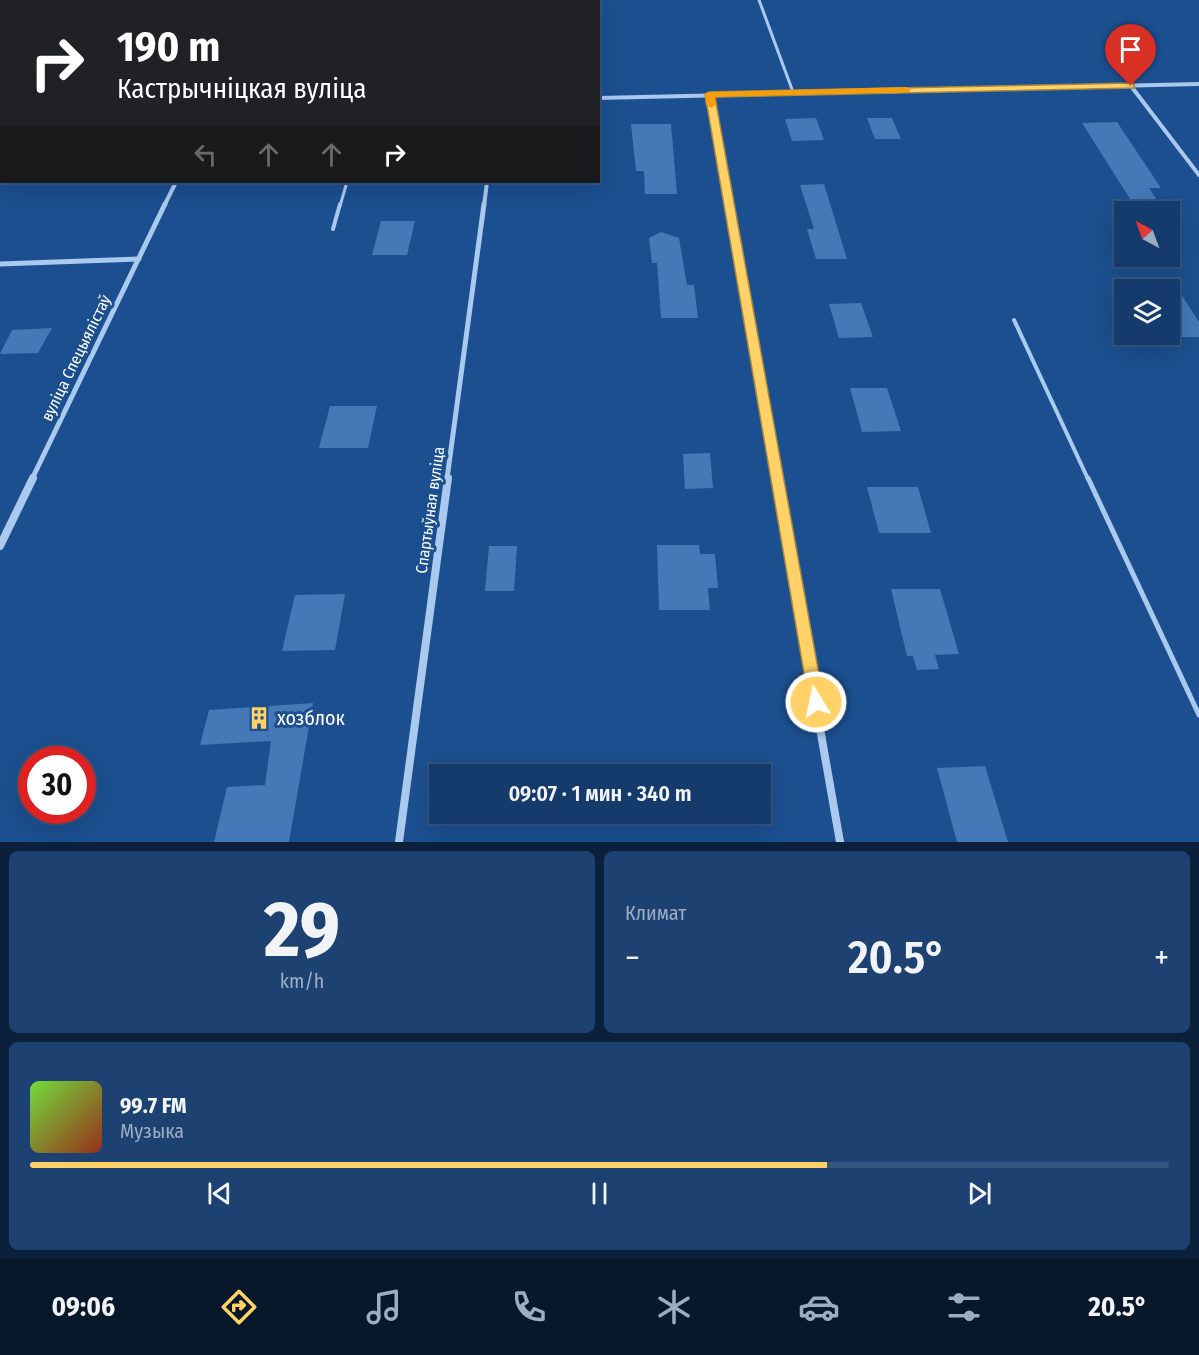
<!DOCTYPE html>
<html lang="ru">
<meta charset="utf-8">
<style>
body{margin:0;font-family:"Fira Sans Condensed",sans-serif;background:#1d4271;color:#f1f3f6;height:100vh;display:flex;flex-direction:column;font-size:22px;white-space:nowrap}
*{box-sizing:border-box;margin:0}
p{font-size:20px;color:#9dadc1}
.icon{flex:none;width:33px;height:33px;fill:none;stroke:currentColor;stroke-width:2;stroke-linecap:round;stroke-linejoin:round}
.map{position:relative;height:842px;overflow:hidden}
.drawer{display:flex;flex-direction:column;gap:9px;padding:9px;background:#0b203b;flex:1}
.drawer>*{flex:none}
.top-card{position:absolute;left:0px;top:0px;width:600px;height:183px;box-shadow:0 6px 24px #0002,0 0 0 2px #33557e;background:#202124;color:#fff;overflow:hidden}
.needle{width:39px;rotate:319deg}
.tools{position:absolute;left:1114px;top:201px;display:grid;gap:12px}
.tools a{display:grid;place-items:center;width:66px;height:66px;border-radius:0px;background:#143b6b;box-shadow:0 6px 24px #0002,0 0 0 2px #33557e;font-size:30px}
.speed{position:absolute;left:18px;top:746px;display:flex;gap:12px;font-size:30px;font-weight:700;text-align:center}
.speed>*{display:grid;place-content:center;width:78px;height:78px;border-radius:50%;background:#143b6b;box-shadow:0 6px 24px #0002,0 0 0 2px #33557e;line-height:1}
.speed .limit{border:9px solid #d22;background:#fff;color:#111}
.pin{position:absolute;display:grid;place-items:center;width:51px;height:51px;color:#fff;margin:-62px -26px;border-radius:50% 50% 50% 0;rotate:-45deg;box-shadow:0 0 6px #0007}
.pin .icon{rotate:45deg}
.me{position:absolute;width:66px;margin:-33px;rotate:350deg;stroke-linejoin:round;filter:drop-shadow(0 0 4px #0008)}
.turn{display:flex;align-items:center;gap:21px;height:126px;padding:0 18px;font-size:27px}
.turn .icon{width:78px;height:78px;stroke-width:2.5}
.turn b{display:block;font-size:42px;line-height:51px}
.lanes{display:flex;align-items:center;height:57px;padding:0 18px;background:#0003;justify-content:center;gap:30px;direction:ltr}
.lanes .off{opacity:.35}
.big{font-size:45px;font-weight:600;line-height:1.1}
.drawer .tile{flex:1;display:flex;flex-direction:column;justify-content:center;gap:9px;min-width:0;padding:0 21px;border-radius:9px;background:#1d4271}
.drawer .dial{align-items:center;gap:0}
.dial b{font-size:78px;line-height:1}
.song{display:flex;align-items:center;gap:18px}
.cover{width:72px;height:72px;border-radius:9px;background:linear-gradient(135deg,hsl(100 70% 55%),hsl(10 70% 35%))}
.played{height:6px;border-radius:3px;background:linear-gradient(90deg,#ffd166 70%,#33557e 70%)}
.keys{display:flex;justify-content:space-around;direction:ltr}
.heat{display:flex;justify-content:space-between;align-items:center;font-size:33px;direction:ltr}
.drawer .tiles{flex:1;display:grid;gap:9px;grid-template-columns:1fr 1fr}
.tile:last-child{grid-column:span 2}
.trip{position:absolute;left:429px;top:764px;width:342px;height:60px;border-radius:0px;background:#143b6b;box-shadow:0 6px 24px #0002,0 0 0 2px #33557e;font-weight:600;line-height:60px;text-align:center}
.dock{display:flex;height:96px;justify-content:space-around;align-items:center;background:#08182b;color:#9dadc1}
.dock .icon{width:42px;height:42px}
.dock .current{color:#ffd166}
.dock b{font-size:27px;color:#f1f3f6}
.map>svg:first-child{display:block}
.building{fill:#4478b7}
.lines{fill:none;stroke-linecap:round;stroke-linejoin:round}
.service-far2{stroke:#a9c9ee;stroke-width:3}
.service-far1{stroke:#a9c9ee;stroke-width:4}
.service{stroke:#a9c9ee;stroke-width:5}
.minor-far2{stroke:#a9c9ee;stroke-width:4}
.minor-far1{stroke:#a9c9ee;stroke-width:5}
.minor{stroke:#a9c9ee;stroke-width:8}
.route{fill:#ffd166;stroke:#a68842;stroke-width:1.5}
.slow{fill:#f59e0b}
.labels{text-anchor:middle;dominant-baseline:central;stroke-width:6;stroke-linejoin:round;paint-order:stroke}
.street-label{font-size:16px;fill:#fff;stroke:#1b4f8f}
.near-poi-label{font-size:20px;fill:#fff;stroke:#1b4f8f;text-anchor:start}
</style>
<div class="map">
<svg width="1199" height="842" viewBox="0 0 1199 842">
<rect width="100%" height="100%" fill="#1b4f8f"/>
<g class="building">
<polygon points="816,118 824,140 792,141 785,119"/>
<polygon points="867,118 892,118 901,139 875,139"/>
<polygon points="1117,122 1161,188 1149,188 1158,202 1132,202 1082,123"/>
<polygon points="631,124 671,124 677,194 645,194 644,171 636,171"/>
<polygon points="824,184 847,259 816,259 807,229 814,229 800,185"/>
<polygon points="381,221 415,221 407,255 372,255"/>
<polygon points="661,232 679,238 687,285 694,285 698,318 661,318 657,263 652,263 649,238"/>
<polygon points="1170,277 1199,322 1199,337 1170,337"/>
<polygon points="861,303 873,337 839,338 829,304"/>
<polygon points="52,328 38,353 0,354 12,330"/>
<polygon points="850,388 887,388 901,431 862,432"/>
<polygon points="330,406 377,406 368,448 319,448"/>
<polygon points="710,453 713,488 685,489 683,454"/>
<polygon points="867,487 918,487 931,533 879,533"/>
<polygon points="657,545 699,545 700,554 715,554 718,588 708,588 710,610 659,610"/>
<polygon points="489,546 517,546 514,591 485,591"/>
<polygon points="891,589 940,589 959,654 935,655 939,669 917,670 913,656 907,656"/>
<polygon points="345,594 335,650 282,651 295,595"/>
<polygon points="313,703 289,842 214,842 227,787 265,785 271,741 200,745 209,710"/>
<polygon points="985,766 1008,842 957,842 937,768"/>
</g>
<g class="lines">
<g class="service-far2">
<polyline points="759,0 793,92"/>
<polyline points="340,206 347,182"/>
</g>
<g class="service-far1">
<polyline points="333,229 340,204"/>
<polyline points="1014,320 1088,479"/>
</g>
<polyline class="service" points="1088,478 1199,715"/>
<g class="minor-far2">
<polyline points="1131,86 1199,175"/>
<polyline points="709,95 728,206"/>
<polyline points="598,98 1199,84"/>
<polyline points="164,206 176,182"/>
<polyline points="484,206 487,182"/>
</g>
<g class="minor-far1">
<polyline points="728,204 776,479"/>
<polyline points="0,264 139,259"/>
<polyline points="32,479 165,204"/>
<polyline points="447,479 484,204"/>
</g>
<g class="minor">
<polyline points="776,478 840,842"/>
<polyline points="0,546 33,478"/>
<polyline points="399,842 448,478"/>
</g>
</g>
<polygon class="route" points="1131,83 1134,84 1134,88 715,97 824,702 822,708 816,711 810,708 705,94 709,92"/>
<polygon class="slow" points="906,87 911,90 909,92 715,97 716,105 711,108 706,105 705,94 709,92"/>
<defs>
<g id="building-bare" transform="scale(1.8)"><path d="M-4-6H4V6H1V3H-1V6H-4ZM-2.5-4.3h1.7v1.8h-1.7ZM.8-4.3h1.7v1.8H.8ZM-2.5-1h1.7V.8h-1.7ZM.8-1h1.7V.8H.8Z" fill="#ffd166" stroke="#1b4f8f" stroke-width="2.5" paint-order="stroke"/></g>
</defs>
<g fill-rule="evenodd">
<use href="#building-bare" x="259" y="718"/>
</g>
<g class="labels">
<g class="street-label">
<text transform="translate(76 358) rotate(-64)">вуліца Спецыялістаў</text>
<text transform="translate(430 510) rotate(-82)">Спартыўная вуліца</text>
</g>
<g class="near-poi-label">
<text x="277" y="718">хозблок</text>
</g>
</g>
</svg>
<div class="tools">
<a><svg class="needle" viewBox="-14 -14 28 28"><path d="M0-13l5 13h-10z" fill="#e53935"/><path d="M0 13l5-13h-10z" fill="#9dadc1"/></svg></a>
<a><svg class="icon" aria-label="layers" viewBox="0 0 24 24"><path d="M12 4l9 5-9 5-9-5zM3 14l9 5 9-5"/></svg></a>
</div>
<div class="speed"><div class="limit">30</div></div>
<div class="pin" style="left:1131px;top:86px;background:#d93025"><svg class="icon" aria-label="arrive" viewBox="0 0 24 24"><path d="M6 21V4h12l-3 4 3 4H6"/></svg></div>
<svg class="me" style="left:816px;top:702px" viewBox="-20 -20 40 40"><circle r="17" fill="#ffd166" stroke="#fff" stroke-width="3"/><path d="M0-11L8 9 0 5-8 9z" fill="#fff"/></svg>
<div class="trip">09:07 · 1 мин · 340 m</div>
<div class="top-card">
<div class="turn"><svg class="icon" aria-label="right" viewBox="0 0 24 24"><path d="M7 20v-9h11M14 6l5 5-5 5"/></svg><div><b>190 m</b>Кастрычніцкая вуліца</div></div>
<div class="lanes"><svg class="icon off" aria-label="left" viewBox="0 0 24 24"><path d="M17 20v-9H6M10 6l-5 5 5 5"/></svg><svg class="icon off" aria-label="ahead" viewBox="0 0 24 24"><path d="M12 20V5M6 11l6-6 6 6"/></svg><svg class="icon off" aria-label="ahead" viewBox="0 0 24 24"><path d="M12 20V5M6 11l6-6 6 6"/></svg><svg class="icon" aria-label="right" viewBox="0 0 24 24"><path d="M7 20v-9h11M14 6l5 5-5 5"/></svg></div>
</div>
</div>
<section class="drawer">
<div class="tiles">
<div class="tile dial"><b>29</b><p>km/h</p></div>
<div class="tile"><p>Климат</p>
<div class="heat"><a>−</a><b class="big">20.5°</b><a>+</a></div>
</div>
<div class="tile">
<div class="song"><i class="cover"></i><div><b>99.7 FM</b><p>Музыка</p></div></div>
<div class="played"></div>
<div class="keys"><svg class="icon" aria-label="previous" viewBox="0 0 24 24"><path d="M18 5L8 12l10 7zM5 5v14"/></svg><svg class="icon" aria-label="pause" viewBox="0 0 24 24"><path d="M8 5v14M16 5v14"/></svg><svg class="icon" aria-label="next" viewBox="0 0 24 24"><path d="M6 5l10 7-10 7zM19 5v14"/></svg></div>
</div>
</div>
</section>
<nav class="dock">
<b>09:06</b>
<svg class="icon current" aria-label="directions" viewBox="0 0 24 24"><path d="M12 3l9 9-9 9-9-9zM9 14v-3h6M13 9l2 2-2 2"/></svg>
<svg class="icon" aria-label="music" viewBox="0 0 24 24"><path d="M9 18V5l10-2v13"/><circle cx="6" cy="18" r="3"/><circle cx="16" cy="16" r="3"/></svg>
<svg class="icon" aria-label="phone" viewBox="0 0 24 24"><path d="M5 4h4l2 5-3 2q2 4 5 5l2-3 5 2v4C11 20 4 13 5 4z"/></svg>
<svg class="icon" aria-label="climate" viewBox="0 0 24 24"><path d="M12 3v18M4 7l16 10M4 17L20 7"/></svg>
<svg class="icon" aria-label="car" viewBox="0 0 24 24"><path d="M5 17H2v-5l4-1 3-4h7l3 4 3 1v5h-3M9 17h6M6 11h13"/><circle cx="7" cy="17" r="2"/><circle cx="17" cy="17" r="2"/></svg>
<svg class="icon" aria-label="filters" viewBox="0 0 24 24"><path d="M4 7h16M4 17h16"/><circle cx="9" cy="7" r="2"/><circle cx="15" cy="17" r="2"/></svg>
<b>20.5°</b>
</nav>
